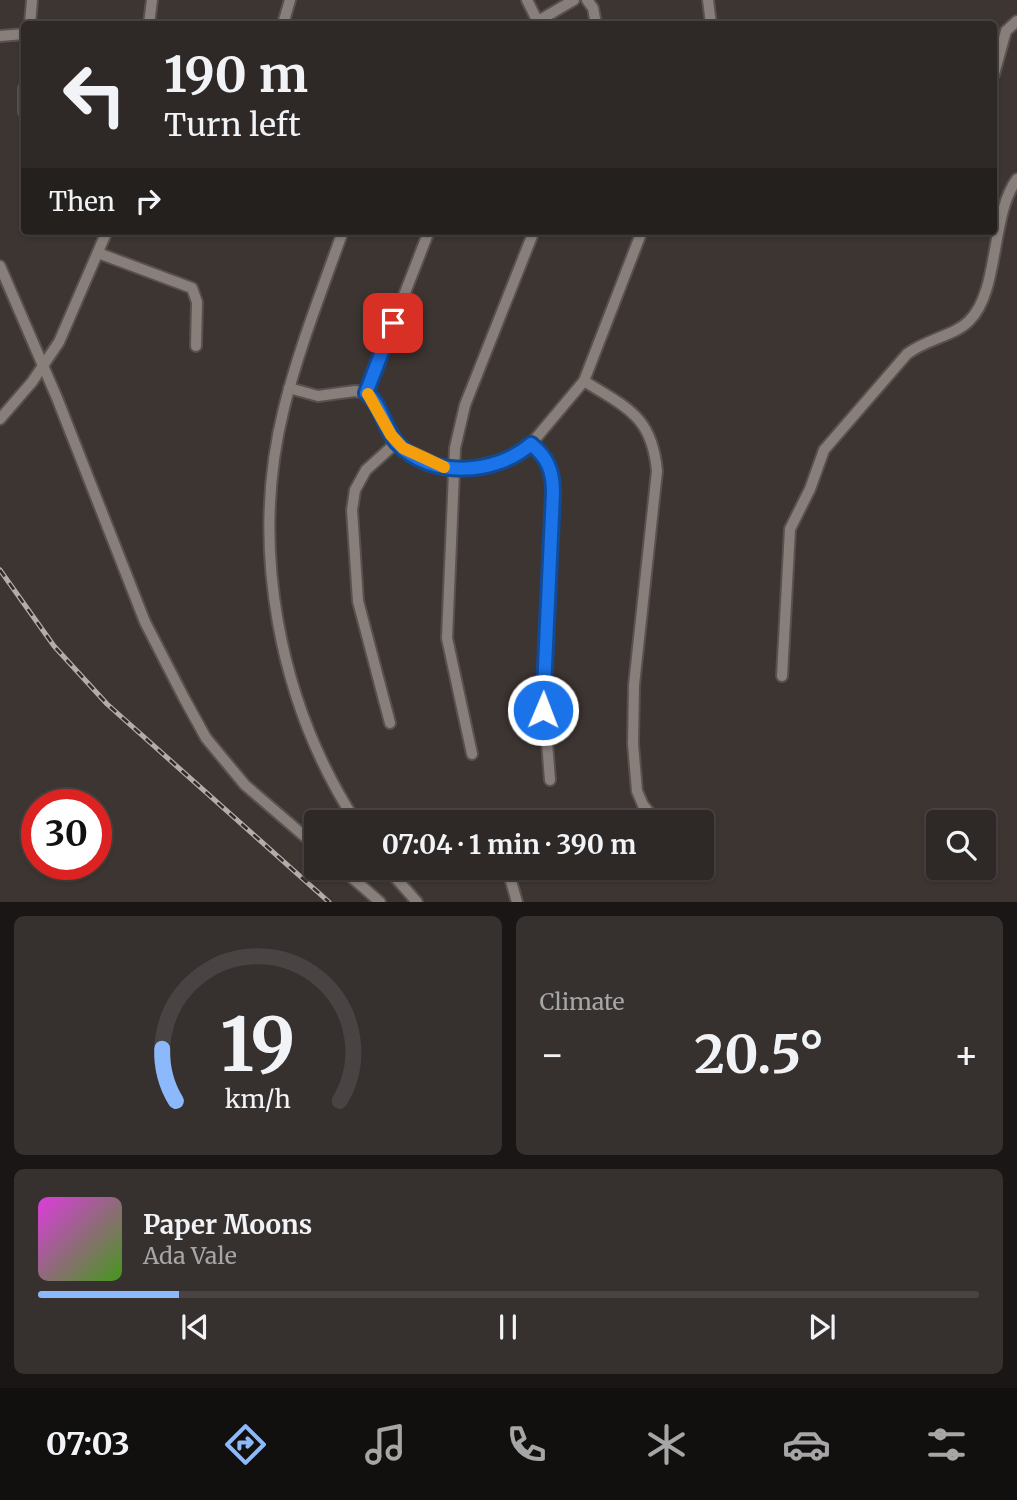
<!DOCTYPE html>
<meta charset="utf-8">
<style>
body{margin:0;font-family:Merriweather,serif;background:#36302e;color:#f1f3f6;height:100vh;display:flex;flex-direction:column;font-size:26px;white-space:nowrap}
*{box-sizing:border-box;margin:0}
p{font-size:23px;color:#a7a6a7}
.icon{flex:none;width:38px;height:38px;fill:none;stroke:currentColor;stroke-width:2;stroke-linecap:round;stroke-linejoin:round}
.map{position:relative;height:902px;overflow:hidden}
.sheet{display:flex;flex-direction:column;gap:14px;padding:14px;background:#191615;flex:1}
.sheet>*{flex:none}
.guide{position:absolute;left:21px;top:21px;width:976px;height:214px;border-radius:7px;box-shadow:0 2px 5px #0004,0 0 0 2px #494443;background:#2e2826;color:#f1f3f6;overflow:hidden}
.tools{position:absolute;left:926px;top:810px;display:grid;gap:14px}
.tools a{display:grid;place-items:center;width:70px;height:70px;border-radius:7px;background:#2e2826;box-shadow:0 2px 5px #0004,0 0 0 2px #494443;font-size:35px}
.speed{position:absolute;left:21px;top:789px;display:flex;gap:14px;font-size:35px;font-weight:700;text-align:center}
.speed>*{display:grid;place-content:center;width:91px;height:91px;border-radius:50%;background:#2e2826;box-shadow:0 2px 5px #0004,0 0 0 2px #494443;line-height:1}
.speed .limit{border:10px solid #d22;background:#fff;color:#111}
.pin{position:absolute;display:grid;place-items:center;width:60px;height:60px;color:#fff;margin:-30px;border-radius:14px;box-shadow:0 4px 10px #0006}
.me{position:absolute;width:77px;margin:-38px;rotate:1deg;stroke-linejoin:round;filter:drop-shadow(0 0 5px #0008)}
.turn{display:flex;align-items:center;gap:24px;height:147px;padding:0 28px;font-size:32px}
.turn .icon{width:91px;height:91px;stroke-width:2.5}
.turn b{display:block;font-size:49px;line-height:60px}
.then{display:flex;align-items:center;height:66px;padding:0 28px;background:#0003;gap:14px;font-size:26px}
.big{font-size:52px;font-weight:700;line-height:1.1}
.sheet .card{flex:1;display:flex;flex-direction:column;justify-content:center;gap:10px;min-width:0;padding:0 24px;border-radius:10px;background:#36302e}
.sheet .dial{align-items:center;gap:0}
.dial svg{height:182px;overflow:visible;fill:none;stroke:#494443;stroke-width:7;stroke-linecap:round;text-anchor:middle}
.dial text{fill:#f1f3f6;stroke:none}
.song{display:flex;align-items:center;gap:21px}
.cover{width:84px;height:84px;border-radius:10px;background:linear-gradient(135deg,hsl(300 70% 55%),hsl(100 70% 35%))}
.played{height:7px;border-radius:4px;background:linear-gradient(90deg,#8cb9fc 15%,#494443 15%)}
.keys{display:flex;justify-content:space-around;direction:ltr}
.heat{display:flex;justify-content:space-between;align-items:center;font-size:38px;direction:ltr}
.sheet .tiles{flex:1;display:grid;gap:14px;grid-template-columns:1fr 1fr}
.card:last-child{grid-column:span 2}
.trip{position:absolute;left:304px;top:810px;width:410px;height:70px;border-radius:7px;background:#2e2826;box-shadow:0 2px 5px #0004,0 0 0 2px #494443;font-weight:700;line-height:70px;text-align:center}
.dock{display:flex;height:112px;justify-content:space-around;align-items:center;background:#12100f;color:#a7a6a7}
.dock .icon{width:49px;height:49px}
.dock .on{color:#8cb9fc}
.dock b{font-size:32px;color:#f1f3f6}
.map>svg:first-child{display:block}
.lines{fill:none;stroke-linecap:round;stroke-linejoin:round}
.minor-casing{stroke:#58514f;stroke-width:14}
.minor{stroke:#887f7b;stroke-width:10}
.rail-casing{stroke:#b2acaa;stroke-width:5}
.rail{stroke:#322b28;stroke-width:2.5;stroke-dasharray:8;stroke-linecap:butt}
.route-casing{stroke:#114b97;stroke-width:18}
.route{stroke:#1a73e8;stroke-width:12}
.slow{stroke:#f59e0b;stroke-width:12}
</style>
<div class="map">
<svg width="1017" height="902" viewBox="0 0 1017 902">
<rect width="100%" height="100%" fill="#3d3532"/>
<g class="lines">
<g class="minor-casing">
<g id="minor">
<polyline points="527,0 538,22"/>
<polyline points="587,0 593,8 596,24"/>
<polyline points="708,0 711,24"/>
<polyline points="30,24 32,0"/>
<polyline points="149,24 152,0"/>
<polyline points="283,24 290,0"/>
<polyline points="533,24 574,0"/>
<polyline points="0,36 24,34"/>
<polyline points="994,74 1006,31 1017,21"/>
<polyline points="24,88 24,112"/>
<path d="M 343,231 C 322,290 299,348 284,408 C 249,547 279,703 356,822"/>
<polyline points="98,253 192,288 197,302 196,346"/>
<polyline points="0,266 57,398 145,622 184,698 206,738 245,785 317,847"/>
<path d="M 584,381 C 627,408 652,416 657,471 L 634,685 L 633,744 L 637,791 L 643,805 L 657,822"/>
<polyline points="289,388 318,396 355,391 366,393 373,399 383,422 403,448 441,466 462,470 510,458 531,444 584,381 642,231"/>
<polyline points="366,393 429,231"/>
<polyline points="0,419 32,382 59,342 107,231"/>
<polyline points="531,444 546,459 553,483 543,692 550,780"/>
<path d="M 782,676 L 790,529 L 810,489 L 824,450 L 907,354 C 926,339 954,336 969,321 C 1000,291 990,216 1017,179"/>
<polyline points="390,723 358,601 352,510 355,490 366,470 397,442"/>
<polyline points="472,754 447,638 455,448 465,405 534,231"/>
<polyline points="341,868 380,902"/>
<polyline points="387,868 417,902"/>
<polyline points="498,868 509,874 517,902"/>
</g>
</g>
<use href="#minor" class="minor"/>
<g class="rail-casing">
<polyline id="rail" points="0,570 54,646 107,704 329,902"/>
</g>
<use href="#rail" class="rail"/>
</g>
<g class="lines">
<g class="route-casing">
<path id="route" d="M 393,323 L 366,393 C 381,403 384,428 397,443 C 430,479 496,475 531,444 C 548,458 553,471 553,493 L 543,710"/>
</g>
<use href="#route" class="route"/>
<polyline class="slow" points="368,394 391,435 403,448 444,467"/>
</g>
</svg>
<div class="tools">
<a><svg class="icon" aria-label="search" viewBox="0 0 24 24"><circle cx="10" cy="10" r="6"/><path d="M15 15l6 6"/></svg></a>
</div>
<div class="speed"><div class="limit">30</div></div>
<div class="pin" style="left:393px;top:323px;background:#d93025"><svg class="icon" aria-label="arrive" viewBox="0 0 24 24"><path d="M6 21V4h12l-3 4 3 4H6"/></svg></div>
<svg class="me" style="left:543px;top:710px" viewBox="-20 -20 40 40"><circle r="17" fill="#1a73e8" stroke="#fff" stroke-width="3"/><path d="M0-11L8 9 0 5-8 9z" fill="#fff"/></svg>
<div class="trip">07:04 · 1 min · 390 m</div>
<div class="guide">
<div class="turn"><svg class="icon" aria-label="left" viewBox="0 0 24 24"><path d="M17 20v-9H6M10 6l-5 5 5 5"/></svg><div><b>190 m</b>Turn left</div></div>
<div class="then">Then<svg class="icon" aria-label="right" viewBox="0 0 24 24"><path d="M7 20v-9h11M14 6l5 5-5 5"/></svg></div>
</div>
</div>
<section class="sheet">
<div class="tiles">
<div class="card dial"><svg viewBox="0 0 100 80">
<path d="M14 69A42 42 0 1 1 86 69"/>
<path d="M14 69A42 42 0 0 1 8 46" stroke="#8cb9fc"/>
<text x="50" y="56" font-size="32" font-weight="700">19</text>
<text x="50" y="72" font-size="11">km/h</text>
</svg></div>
<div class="card"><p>Climate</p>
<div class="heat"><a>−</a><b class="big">20.5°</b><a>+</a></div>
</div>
<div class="card">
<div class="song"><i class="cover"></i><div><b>Paper Moons</b><p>Ada Vale</p></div></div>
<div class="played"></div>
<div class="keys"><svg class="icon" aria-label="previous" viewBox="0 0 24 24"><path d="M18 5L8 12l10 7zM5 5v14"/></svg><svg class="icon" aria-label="pause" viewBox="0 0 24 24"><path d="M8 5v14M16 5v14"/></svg><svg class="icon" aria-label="next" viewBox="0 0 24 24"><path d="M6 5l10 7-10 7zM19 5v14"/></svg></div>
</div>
</div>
</section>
<nav class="dock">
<b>07:03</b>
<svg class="icon on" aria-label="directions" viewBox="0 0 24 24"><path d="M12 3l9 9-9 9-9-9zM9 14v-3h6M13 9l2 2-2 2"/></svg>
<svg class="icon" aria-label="music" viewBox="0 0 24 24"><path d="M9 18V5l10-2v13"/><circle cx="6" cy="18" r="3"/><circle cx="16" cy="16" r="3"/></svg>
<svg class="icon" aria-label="phone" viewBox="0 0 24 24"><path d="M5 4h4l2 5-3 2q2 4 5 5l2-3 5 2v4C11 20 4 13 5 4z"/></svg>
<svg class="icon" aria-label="climate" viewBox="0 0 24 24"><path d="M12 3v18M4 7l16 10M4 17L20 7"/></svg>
<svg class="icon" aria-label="car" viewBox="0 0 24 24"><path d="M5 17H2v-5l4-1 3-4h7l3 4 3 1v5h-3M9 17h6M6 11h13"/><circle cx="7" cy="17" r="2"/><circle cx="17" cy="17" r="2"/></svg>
<svg class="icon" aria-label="filters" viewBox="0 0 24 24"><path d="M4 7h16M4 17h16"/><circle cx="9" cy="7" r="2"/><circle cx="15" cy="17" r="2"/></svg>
</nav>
